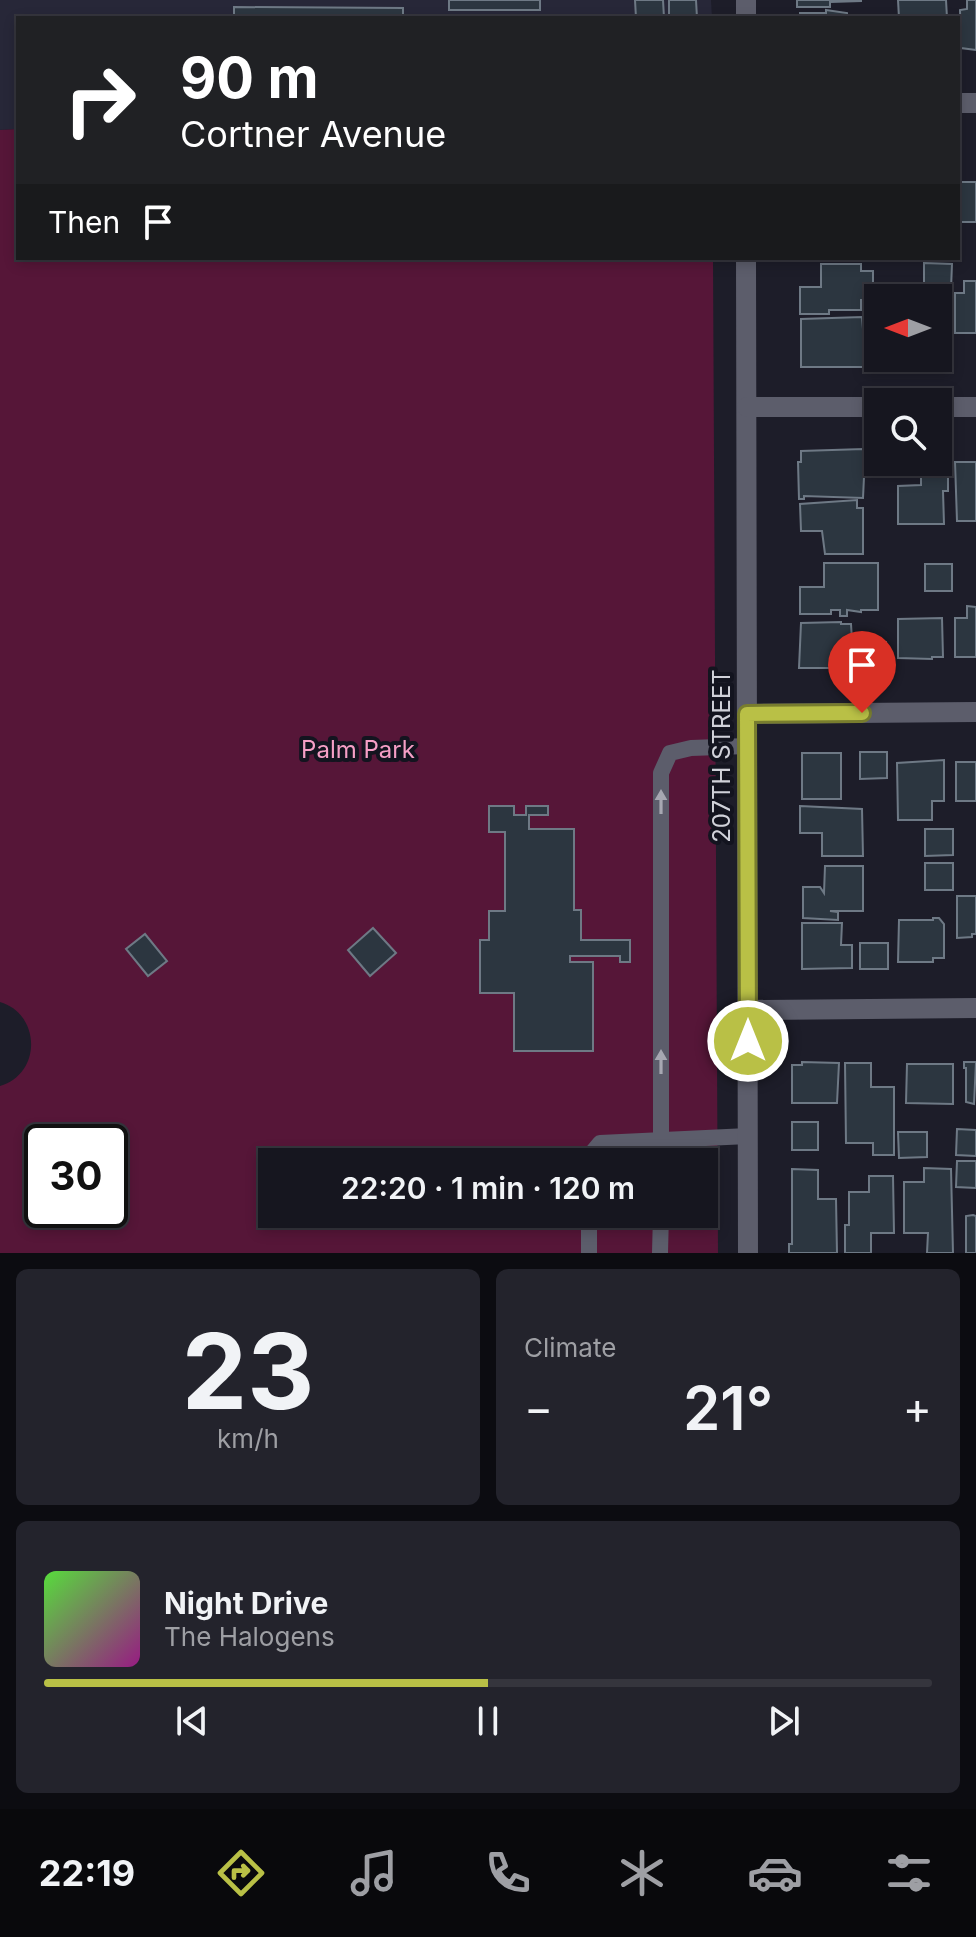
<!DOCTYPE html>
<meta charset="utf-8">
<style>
body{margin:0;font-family:Inter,sans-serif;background:#23232c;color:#f1f3f6;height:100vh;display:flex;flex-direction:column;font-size:30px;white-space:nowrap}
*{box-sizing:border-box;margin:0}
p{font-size:26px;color:#9e9fa4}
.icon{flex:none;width:44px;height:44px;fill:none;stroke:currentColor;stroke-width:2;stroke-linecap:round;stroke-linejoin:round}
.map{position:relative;height:1253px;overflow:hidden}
.details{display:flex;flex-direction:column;gap:16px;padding:16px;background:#0c0c11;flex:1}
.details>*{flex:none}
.hud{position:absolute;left:16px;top:16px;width:944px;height:244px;border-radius:0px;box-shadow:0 4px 12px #0003,0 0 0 2px #35353d;background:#202124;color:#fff;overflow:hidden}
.needle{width:52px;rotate:270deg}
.tools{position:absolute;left:864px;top:284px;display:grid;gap:16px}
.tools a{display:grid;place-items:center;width:88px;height:88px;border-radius:0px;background:#16161f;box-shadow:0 4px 12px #0003,0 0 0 2px #35353d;font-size:40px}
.speed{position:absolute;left:24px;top:1124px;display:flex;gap:16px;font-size:40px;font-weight:700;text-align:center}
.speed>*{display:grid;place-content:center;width:104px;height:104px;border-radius:50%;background:#16161f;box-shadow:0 4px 12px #0003,0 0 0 2px #35353d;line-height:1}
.speed .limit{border:4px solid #111;border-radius:12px;background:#fff;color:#111}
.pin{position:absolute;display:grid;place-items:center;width:68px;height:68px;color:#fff;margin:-82px -34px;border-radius:50% 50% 50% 0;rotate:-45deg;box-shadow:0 0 8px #0007}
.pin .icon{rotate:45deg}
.me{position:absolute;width:88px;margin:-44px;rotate:0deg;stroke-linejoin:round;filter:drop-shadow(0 0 6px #0008)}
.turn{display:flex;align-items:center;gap:28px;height:168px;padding:0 32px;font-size:36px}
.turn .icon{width:104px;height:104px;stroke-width:2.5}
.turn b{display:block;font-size:56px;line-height:68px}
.then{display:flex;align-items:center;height:76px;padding:0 32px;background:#0003;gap:16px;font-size:30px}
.big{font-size:60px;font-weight:600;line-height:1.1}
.details .card{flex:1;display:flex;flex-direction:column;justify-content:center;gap:12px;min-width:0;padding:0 28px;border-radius:12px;background:#23232c}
.details .dial{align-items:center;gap:0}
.dial b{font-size:104px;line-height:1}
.song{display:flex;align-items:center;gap:24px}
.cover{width:96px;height:96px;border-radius:12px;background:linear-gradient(135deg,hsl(110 70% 55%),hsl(310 70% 35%))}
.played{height:8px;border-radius:4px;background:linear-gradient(90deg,#b9c046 50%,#35353d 50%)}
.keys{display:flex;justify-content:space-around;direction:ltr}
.heat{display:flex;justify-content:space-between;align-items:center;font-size:44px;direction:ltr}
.details .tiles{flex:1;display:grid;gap:16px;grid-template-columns:1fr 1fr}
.card:last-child{grid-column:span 2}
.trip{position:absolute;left:258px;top:1148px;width:460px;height:80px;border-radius:0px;background:#16161f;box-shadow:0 4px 12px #0003,0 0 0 2px #35353d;font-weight:600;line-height:80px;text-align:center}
.tabs{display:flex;height:128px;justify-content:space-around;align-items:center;background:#09090c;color:#9e9fa4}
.tabs .icon{width:56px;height:56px}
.tabs .current{color:#b9c046}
.tabs b{font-size:36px;color:#f1f3f6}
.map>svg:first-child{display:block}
.built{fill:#272738}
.green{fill:#561638;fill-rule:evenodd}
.building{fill:#2c3640;stroke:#6e7985;stroke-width:2}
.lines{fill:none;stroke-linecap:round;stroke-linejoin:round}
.service{stroke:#5c5d6b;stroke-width:16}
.minor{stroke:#5c5d6b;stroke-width:20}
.oneway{fill:#a7a8b2}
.route-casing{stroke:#787d2e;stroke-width:20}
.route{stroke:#b9c046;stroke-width:14}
.labels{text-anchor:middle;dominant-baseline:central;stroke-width:8;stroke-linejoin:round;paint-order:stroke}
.park-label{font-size:24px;fill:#f69fc6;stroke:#13141f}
.street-label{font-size:24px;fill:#d0d1d9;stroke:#13141f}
</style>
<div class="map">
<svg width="976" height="1253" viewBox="0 0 976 1253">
<rect width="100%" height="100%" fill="#1d1d29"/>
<polygon class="built" points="0,0 711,0 712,18 18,18 18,129 0,130"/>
<path class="green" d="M 18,129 L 18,258 L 713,258 L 718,1253 L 0,1253 L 0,1086 C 42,1074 41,1014 0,1002 L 0,130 ZM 42,1142 L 110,1142 L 110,1210 L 42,1210 ZM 272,1162 L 704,1162 L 704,1214 L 272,1214 Z"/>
<g class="building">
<rect x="449" y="0" width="91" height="10"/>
<polygon points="635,0 663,0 664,18 636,18"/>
<polygon points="669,0 696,0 697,18 669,18"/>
<polygon points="797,0 861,0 861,1 830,2 830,7 797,7"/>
<polygon points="898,0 946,0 947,18 899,18"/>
<polygon points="967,0 976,0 976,50 961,48 960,10 967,9"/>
<polygon points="234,7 403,8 403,18 234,18"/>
<polygon points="826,10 847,13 847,18 800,18 800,13 826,13"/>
<rect x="958" y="182" width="18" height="40"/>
<polygon points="924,263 952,264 951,289 924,289"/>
<polygon points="821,264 861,264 861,271 873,271 873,300 861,300 861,310 829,310 829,314 800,314 800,287 821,287"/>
<polygon points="964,281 976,281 976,333 955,333 955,293 964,293"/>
<polygon points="862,317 864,341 878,341 878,358 886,358 886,367 801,367 801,319"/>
<polygon points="863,449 863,451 878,451 878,462 886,462 886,477 864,477 863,498 804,496 804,499 799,499 798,462 801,462 801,451"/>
<polygon points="948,459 948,491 943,491 944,524 898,524 898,486 921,485 921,462"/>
<polygon points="955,462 976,462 976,521 957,521"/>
<polygon points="857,500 857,508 863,508 863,554 825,554 822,531 801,531 800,504"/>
<polygon points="824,563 878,563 878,610 861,610 861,612 847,610 847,616 840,616 840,610 831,610 831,614 800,614 800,587 824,587"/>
<rect x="925" y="564" width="27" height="27"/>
<polygon points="967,606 976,607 976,657 955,657 955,618 967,618"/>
<polygon points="942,618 943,657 932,657 932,659 898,658 898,619"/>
<polygon points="841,622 841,624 851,624 852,640 886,642 886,668 799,668 801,623"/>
<polygon points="860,752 887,752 887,778 860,779"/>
<rect x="802" y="753" width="39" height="46"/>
<polygon points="944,760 944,801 932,801 932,820 898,820 897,763"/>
<rect x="956" y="762" width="20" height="39"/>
<polygon points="489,806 514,806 514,815 526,815 526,806 548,806 548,815 529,815 529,829 574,829 574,910 581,910 581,940 630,940 630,962 620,962 620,956 570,956 570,962 593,962 593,1051 514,1051 514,993 480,993 480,940 489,940 489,911 505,911 505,832 489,832"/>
<polygon points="800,806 862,809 863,856 822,856 822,833 800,833"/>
<polygon points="925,829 953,829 953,855 925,856"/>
<rect x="925" y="863" width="28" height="27"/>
<polygon points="825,866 863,866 863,911 830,911 838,912 838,920 803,918 803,887 820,887 824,893"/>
<polygon points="957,896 976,896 976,934 972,934 972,937 957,938"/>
<polygon points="933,918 939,918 944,924 944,958 933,958 933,962 898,962 899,920 933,920"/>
<polygon points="802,923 842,923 841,945 852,945 852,968 802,969"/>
<polygon points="373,928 396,953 370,976 348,950"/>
<polygon points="145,934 167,961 148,976 126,949"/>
<rect x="860" y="943" width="28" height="26"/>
<polygon points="802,1062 839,1063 837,1103 792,1103 792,1065 802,1065"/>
<polygon points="964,1062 976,1062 974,1104 966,1102 966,1068 964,1068"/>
<polygon points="845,1063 871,1063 871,1087 894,1087 894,1155 873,1155 873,1143 846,1143"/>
<polygon points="907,1064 953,1064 953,1104 906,1103"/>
<rect x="792" y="1122" width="26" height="28"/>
<polygon points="957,1129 976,1130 976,1156 956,1155"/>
<polygon points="898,1132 927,1132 927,1157 899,1158"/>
<polygon points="957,1161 976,1161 976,1188 956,1187"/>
<polygon points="924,1168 951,1169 953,1253 927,1253 928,1233 904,1233 904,1182 924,1182"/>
<polygon points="792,1169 818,1170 818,1199 836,1199 837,1253 789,1253 789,1244 792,1244"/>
<polygon points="869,1176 893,1176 894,1233 871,1233 871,1253 845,1253 845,1225 849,1225 849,1192 869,1192"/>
<polygon points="973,1215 976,1216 976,1253 966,1253 966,1216"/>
</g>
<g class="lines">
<g class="service">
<polyline points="589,1162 590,1155 600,1143 748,1136"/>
<polyline points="661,1162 661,773 670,753 691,748 747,746"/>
<polyline points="589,1253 589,1214"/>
<polyline points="660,1253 661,1214"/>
</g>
<g class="minor">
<polyline points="746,0 746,18"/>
<polyline points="958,103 976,103"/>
<polyline points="746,258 748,1253"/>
<polyline points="747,407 878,407"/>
<polyline points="938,407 976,407"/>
<polyline points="747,714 976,712"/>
<polyline points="748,1010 976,1008"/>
</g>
</g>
<defs><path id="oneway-solid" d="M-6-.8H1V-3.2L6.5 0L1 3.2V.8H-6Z" transform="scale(2)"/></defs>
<g class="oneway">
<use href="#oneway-solid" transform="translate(661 802) rotate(-90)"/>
<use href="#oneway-solid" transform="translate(661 1062) rotate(-90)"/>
</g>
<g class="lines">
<g class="route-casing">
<polyline id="route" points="748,1041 747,714 862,713"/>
</g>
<use href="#route" class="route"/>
</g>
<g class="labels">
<g class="park-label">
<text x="358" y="749">Palm Park</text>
</g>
<g class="street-label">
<text transform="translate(721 756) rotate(-90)">207TH STREET</text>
</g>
</g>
</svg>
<div class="tools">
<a><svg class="needle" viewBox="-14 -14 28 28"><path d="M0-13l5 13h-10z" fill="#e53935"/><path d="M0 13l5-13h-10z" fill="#9e9fa4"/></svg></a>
<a><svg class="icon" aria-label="search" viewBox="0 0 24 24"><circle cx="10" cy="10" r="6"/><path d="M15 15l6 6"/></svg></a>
</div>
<div class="speed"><div class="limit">30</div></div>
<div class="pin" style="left:862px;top:713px;background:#d93025"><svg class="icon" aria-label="arrive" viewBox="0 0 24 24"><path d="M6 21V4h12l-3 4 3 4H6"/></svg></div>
<svg class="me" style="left:748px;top:1041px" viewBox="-20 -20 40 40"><circle r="17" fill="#b9c046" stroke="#fff" stroke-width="3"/><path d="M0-11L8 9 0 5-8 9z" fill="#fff"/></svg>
<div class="trip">22:20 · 1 min · 120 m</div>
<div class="hud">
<div class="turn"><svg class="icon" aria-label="right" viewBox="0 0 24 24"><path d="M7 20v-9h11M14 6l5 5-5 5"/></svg><div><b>90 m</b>Cortner Avenue</div></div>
<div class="then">Then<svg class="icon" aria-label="arrive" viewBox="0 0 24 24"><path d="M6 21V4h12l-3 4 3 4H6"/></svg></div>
</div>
</div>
<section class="details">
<div class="tiles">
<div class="card dial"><b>23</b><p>km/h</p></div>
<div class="card"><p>Climate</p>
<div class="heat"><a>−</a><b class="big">21°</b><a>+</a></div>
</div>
<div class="card">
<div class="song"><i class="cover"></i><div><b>Night Drive</b><p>The Halogens</p></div></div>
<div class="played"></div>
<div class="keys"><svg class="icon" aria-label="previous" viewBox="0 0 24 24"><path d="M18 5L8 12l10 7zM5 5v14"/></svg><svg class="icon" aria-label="pause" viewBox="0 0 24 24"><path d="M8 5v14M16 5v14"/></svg><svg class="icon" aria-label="next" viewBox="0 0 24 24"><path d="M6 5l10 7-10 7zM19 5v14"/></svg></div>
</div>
</div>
</section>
<nav class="tabs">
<b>22:19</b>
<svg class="icon current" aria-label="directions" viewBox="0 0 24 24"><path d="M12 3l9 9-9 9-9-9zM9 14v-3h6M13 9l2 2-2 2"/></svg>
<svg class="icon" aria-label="music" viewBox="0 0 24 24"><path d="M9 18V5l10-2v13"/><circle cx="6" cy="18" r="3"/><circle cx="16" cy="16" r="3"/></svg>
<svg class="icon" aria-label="phone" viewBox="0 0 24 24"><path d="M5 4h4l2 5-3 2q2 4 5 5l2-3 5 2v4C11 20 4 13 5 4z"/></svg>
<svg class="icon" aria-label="climate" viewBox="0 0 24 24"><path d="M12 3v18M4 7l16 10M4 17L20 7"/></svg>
<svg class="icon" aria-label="car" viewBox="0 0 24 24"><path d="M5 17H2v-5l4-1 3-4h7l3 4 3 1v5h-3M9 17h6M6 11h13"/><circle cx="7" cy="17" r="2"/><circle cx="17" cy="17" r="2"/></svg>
<svg class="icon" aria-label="filters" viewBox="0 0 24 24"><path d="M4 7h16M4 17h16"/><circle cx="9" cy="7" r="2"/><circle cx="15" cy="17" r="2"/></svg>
</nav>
